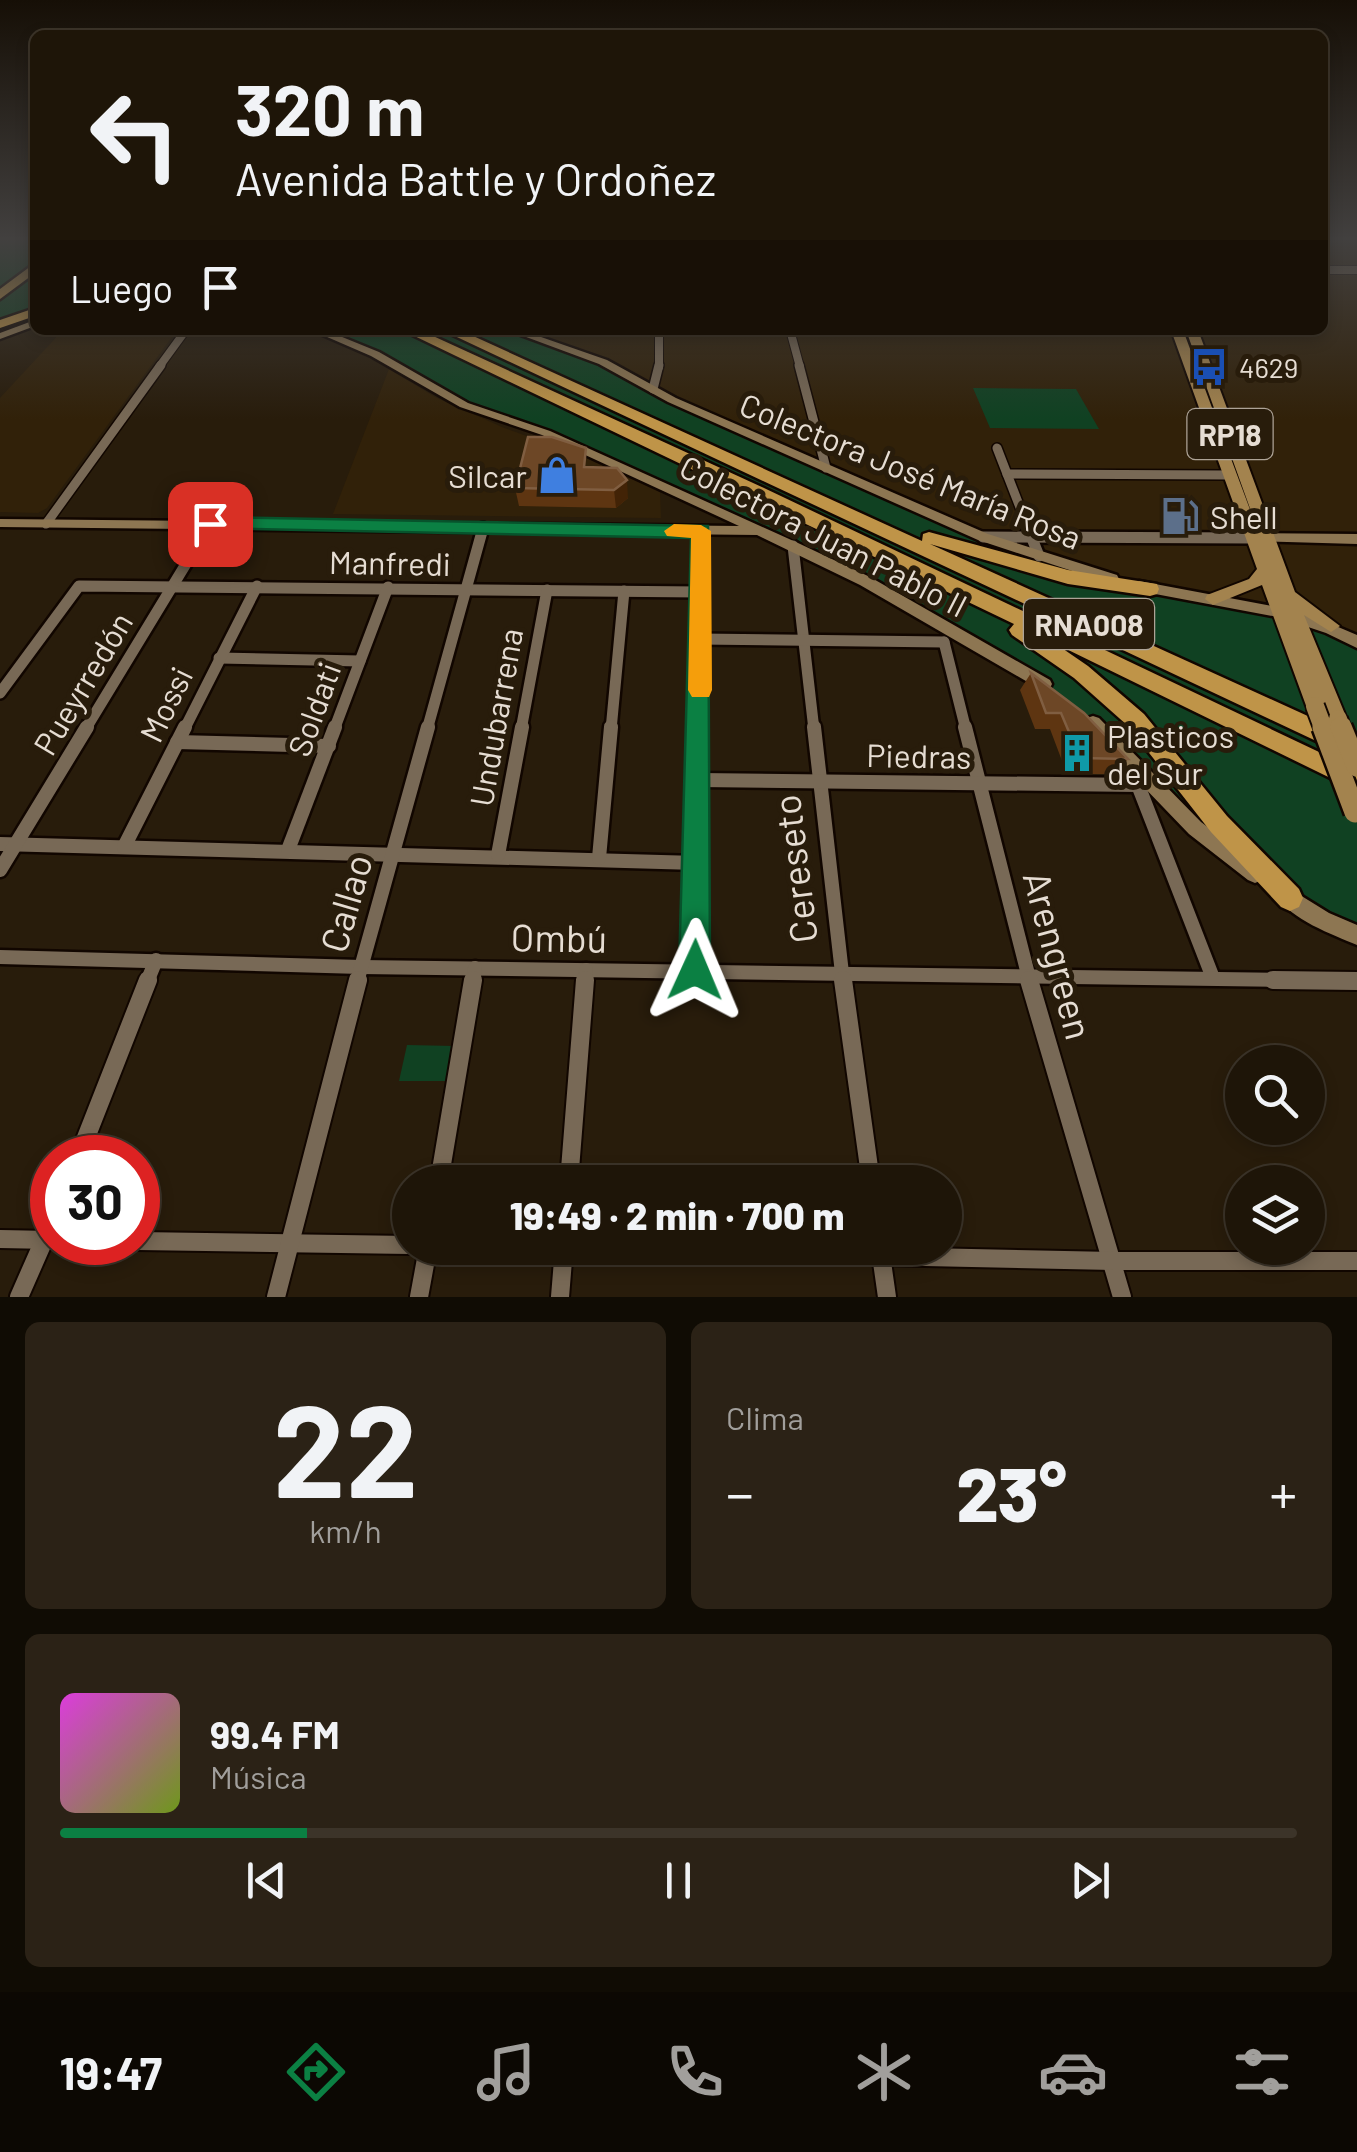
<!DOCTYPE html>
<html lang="es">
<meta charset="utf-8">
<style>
body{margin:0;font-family:Barlow,sans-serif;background:#2b2216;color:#f1f3f6;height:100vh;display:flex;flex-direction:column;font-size:38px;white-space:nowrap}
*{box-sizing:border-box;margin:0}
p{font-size:32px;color:#a19f9c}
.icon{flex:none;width:55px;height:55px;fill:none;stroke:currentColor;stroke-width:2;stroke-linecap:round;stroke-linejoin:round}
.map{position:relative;height:1297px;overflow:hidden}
.details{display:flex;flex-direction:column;gap:25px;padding:25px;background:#100c04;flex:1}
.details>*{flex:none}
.hud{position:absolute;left:30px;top:30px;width:1298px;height:305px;border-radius:15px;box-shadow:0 5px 15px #0003,0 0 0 2px #3c3429;background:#1e1508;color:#f1f3f6;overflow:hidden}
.tools{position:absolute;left:1225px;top:1045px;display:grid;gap:20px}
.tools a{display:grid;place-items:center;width:100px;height:100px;border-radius:50%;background:#1e1508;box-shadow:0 5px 15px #0003,0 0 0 2px #3c3429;font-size:50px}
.speed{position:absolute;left:30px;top:1135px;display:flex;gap:20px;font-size:50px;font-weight:700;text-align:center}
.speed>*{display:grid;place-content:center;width:130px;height:130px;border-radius:50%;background:#1e1508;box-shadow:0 5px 15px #0003,0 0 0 2px #3c3429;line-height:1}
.speed .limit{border:15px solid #d22;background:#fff;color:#111}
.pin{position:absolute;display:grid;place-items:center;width:85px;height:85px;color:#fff;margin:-42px;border-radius:20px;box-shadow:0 5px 15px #0006}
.me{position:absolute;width:110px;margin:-55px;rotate:1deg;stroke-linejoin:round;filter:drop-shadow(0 0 8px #0008)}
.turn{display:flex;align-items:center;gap:35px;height:210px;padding:0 40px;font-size:45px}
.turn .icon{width:130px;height:130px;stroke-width:2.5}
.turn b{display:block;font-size:70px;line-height:85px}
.then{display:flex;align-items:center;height:95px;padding:0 40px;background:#0003;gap:20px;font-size:38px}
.big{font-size:75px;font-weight:800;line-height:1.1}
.details .widget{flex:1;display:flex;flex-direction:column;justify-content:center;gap:15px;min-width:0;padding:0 35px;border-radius:15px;background:#2b2216}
.details .dial{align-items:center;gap:0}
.dial b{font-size:130px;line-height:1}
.song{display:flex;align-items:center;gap:30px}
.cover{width:120px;height:120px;border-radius:15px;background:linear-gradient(135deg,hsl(300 70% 55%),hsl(80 70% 35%))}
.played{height:10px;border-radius:5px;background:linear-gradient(90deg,#0b8043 20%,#3c3429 20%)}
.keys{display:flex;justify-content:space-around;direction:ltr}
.heat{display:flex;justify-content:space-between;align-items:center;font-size:55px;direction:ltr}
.details .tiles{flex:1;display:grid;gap:25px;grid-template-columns:1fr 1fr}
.widget:last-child{grid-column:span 2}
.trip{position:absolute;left:392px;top:1165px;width:570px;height:100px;border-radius:50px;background:#1e1508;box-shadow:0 5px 15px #0003,0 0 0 2px #3c3429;font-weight:800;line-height:100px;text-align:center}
.tab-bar{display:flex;height:160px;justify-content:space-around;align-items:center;background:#0c0803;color:#a19f9c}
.tab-bar .icon{width:70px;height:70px}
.tab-bar .active{color:#0b8043}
.tab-bar b{font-size:45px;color:#f1f3f6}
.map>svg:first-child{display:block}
.built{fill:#312109}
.green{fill:#104122}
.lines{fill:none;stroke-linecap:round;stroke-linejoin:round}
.minor-far4-casing{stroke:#110600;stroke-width:10}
.minor-far3-casing{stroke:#110600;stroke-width:12}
.minor-far2-casing{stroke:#110600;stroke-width:16}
.minor-far1-casing{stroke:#110600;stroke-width:19}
.minor-casing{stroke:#110600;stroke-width:22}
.secondary-casing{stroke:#110600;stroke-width:5}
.primary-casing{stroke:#110600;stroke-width:4}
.motorway-casing{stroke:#110600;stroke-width:5}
.minor-far4{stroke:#786956;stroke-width:8}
.minor-far3{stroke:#786956;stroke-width:9}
.minor-far2{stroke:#786956;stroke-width:11}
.minor-far1{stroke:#786956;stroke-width:14}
.minor{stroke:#786956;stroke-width:18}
.secondary{fill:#8d7652;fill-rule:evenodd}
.primary{fill:#a3834e;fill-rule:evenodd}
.motorway{fill:#bf9448;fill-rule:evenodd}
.primary-bridge-far1-casing{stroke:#110600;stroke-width:22;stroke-linecap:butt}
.primary-bridge-casing{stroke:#110600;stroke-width:26;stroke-linecap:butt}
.primary-bridge-far1{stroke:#a3834e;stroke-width:18}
.primary-bridge{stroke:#a3834e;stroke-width:21}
.wall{fill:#5e3511}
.shaded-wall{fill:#422306}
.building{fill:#6d4726;stroke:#805e41;stroke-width:2.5}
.route{fill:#0b8043;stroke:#07532c;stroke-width:2.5}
.slow{fill:#f59e0b}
.labels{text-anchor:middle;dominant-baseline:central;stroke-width:10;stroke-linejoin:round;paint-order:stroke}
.far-poi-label{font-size:28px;fill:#e6ddd3;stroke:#281c0b;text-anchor:start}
.shield{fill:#281c0b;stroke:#ada397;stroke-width:2.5}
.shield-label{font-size:30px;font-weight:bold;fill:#e6ddd3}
.street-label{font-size:32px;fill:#e6ddd3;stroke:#281c0b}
.poi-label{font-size:32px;fill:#e6ddd3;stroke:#281c0b;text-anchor:start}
.near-street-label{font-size:38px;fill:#e6ddd3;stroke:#281c0b}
</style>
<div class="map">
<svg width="1357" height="1297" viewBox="0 0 1357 1297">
<rect width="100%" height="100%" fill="#281c0b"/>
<g class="built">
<polygon points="1323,237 1357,237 1357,642 1150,589 983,537 512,330 1322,330"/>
<polygon points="63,330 177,330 47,508 38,513 0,512 0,398"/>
<polygon points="389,369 435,397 502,427 593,460 660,492 661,518 333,514"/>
</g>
<g class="green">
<polygon points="0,237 35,237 35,323 0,336"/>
<polygon points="316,330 512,330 603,362 672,400 983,537 1150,589 1279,612 1357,642 1357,935 1231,858 1081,712 865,581 546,433 464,405 375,354"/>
<polygon points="973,388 1076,389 1099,429 990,428"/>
<polygon points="407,1045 455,1046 448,1081 399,1081"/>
</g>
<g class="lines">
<g class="minor-far4-casing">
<g id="minor-far4">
<polyline points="1322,270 1357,270"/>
<polyline points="659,330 659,367"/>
<polyline points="738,330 790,330"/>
<polyline points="790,330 800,367"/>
<polyline points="159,367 186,330"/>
</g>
</g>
<g class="minor-far3-casing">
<g id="minor-far3">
<polyline points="799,365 826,468"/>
<polyline points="653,389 659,365"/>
<polyline points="997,448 1028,528"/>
<polyline points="1007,474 1228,475"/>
<polyline points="46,524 161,365"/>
<polyline points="207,528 210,524"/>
</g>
</g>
<g class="minor-far2-casing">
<g id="minor-far2">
<polyline points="1027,526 1039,556"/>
<polyline points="983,537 1253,538"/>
<polyline points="793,546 814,730"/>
<polyline points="700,639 944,642"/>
<polyline points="944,642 966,730"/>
<polyline points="219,658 360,661"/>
<polyline points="0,693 79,586 700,592"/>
<polyline points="85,730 209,526"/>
<polyline points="184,730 257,586"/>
<polyline points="334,730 388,587"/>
<polyline points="427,730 483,528"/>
<polyline points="521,730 547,590"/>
<polyline points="611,730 624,591"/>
<polyline points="698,730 701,531"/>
</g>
</g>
<g class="minor-far1-casing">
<g id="minor-far1">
<polyline points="814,727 843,982"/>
<polyline points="965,727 1030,982"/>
<polyline points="177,742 329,746"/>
<polyline points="699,780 1138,785"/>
<polyline points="1138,785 1213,978"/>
<polyline points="0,844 697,863"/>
<polyline points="124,847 185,727"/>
<polyline points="288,850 335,727"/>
<polyline points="498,855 522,727"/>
<polyline points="599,858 611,727"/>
<polyline points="0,870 87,727"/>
<polyline points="0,957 361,967 1357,981"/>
<polyline points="695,970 698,727"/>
<polyline points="147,982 156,960"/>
<polyline points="357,982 428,727"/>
<polyline points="473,982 475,968"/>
<polyline points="585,982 586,970"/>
</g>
</g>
<g class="minor-casing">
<g id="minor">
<polyline points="843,980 871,1182"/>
<polyline points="1029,980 1122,1297"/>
<polyline points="1273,980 1357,981"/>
<polyline points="78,1158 148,980"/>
<polyline points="439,1182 473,980"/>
<polyline points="569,1182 585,980"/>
<polyline points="0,1239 51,1240"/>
<polyline points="138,1241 410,1245"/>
<polyline points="509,1248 1113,1261 1357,1261"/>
<polyline points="880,1248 887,1297"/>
<polyline points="19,1297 52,1222"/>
<polyline points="276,1297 358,980"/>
<polyline points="419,1297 428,1248"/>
<polyline points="560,1297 564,1248"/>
</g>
</g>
<g class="secondary-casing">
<g id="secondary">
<polygon points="35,320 35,326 0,339 0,333"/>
<polygon points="311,330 325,330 379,352 468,403 550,431 798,543 870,577 1050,680 1052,684 1050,688 1038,688 860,585 757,535 0,527 0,519 739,526 542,435 460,407 371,356"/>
<polygon points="507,330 521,330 607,360 676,398 988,534 1117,575 1119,579 1112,584 978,540 668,402 599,364"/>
<polygon points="1256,533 1357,534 1357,544 1251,541 1249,538"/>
<polygon points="1139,581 1278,607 1310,615 1357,635 1357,648 1326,633 1278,617 1134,590 1132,586"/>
<polygon points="1093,716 1099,718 1201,822 1262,868 1264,874 1262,880 1255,883 1248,880 1189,834 1087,728 1085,723 1087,718"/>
<path d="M 1287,887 L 1329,913 L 1357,925 L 1357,945 C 1333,935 1290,919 1277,896 L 1280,889 Z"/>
</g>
</g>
<g class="primary-casing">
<polygon id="primary" points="1171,330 1183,330 1261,539 1186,330 1198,330 1295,592 1340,626 1331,632 1304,615 1347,719 1345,725 1338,727 1331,725 1324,707 1322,711 1315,714 1308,711 1262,585 1213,605 1205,599 1207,595 1249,579 1257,569"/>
</g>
<g class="motorway-casing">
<g id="motorway">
<polygon points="35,263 35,273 0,299 0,289"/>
<polygon points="35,308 35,316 0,328 0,320"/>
<polygon points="402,330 420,330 764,488 1357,770 1357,791 1056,644 1088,666 1144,714 1227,816 1299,889 1303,898 1299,907 1290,911 1281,907 1211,832 1128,726 1074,678 1012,635 1009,630 1014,624"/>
<polygon points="442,330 460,330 922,541 923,534 929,532 1068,570 1157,584 1159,589 1157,594 1150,596 1068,584 930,544 1345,733 1348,740 1345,747 1337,749 1329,747"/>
</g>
</g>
<use href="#minor-far4" class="minor-far4"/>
<use href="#minor-far3" class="minor-far3"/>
<use href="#minor-far2" class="minor-far2"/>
<use href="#minor-far1" class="minor-far1"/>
<use href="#minor" class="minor"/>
<use href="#secondary" class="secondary"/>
<use href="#primary" class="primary"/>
<use href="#motorway" class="motorway"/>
<g class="primary-bridge-far1-casing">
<g id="primary-bridge-far1">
<polyline points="1315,706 1324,730"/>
<polyline points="1338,719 1342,730"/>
</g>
</g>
<g class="primary-bridge-casing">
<g id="primary-bridge">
<polyline points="1323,727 1355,812"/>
<polyline points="1341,727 1357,766"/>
</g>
</g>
<use href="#primary-bridge-far1" class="primary-bridge-far1"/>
<use href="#primary-bridge" class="primary-bridge"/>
</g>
<g class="wall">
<polygon points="588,467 628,498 616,508 519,506 515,488"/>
<polygon points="1031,673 1128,759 1114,774 1067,774 1050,729 1035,729 1020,690"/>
</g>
<polygon class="shaded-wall" points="627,480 628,498 616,508 614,490"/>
<g class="building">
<polygon points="528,437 552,437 586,448 584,467 617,468 627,480 614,490 515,488"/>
<polygon points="1031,673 1084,713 1128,759 1080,758 1061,713 1046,713"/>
</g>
<linearGradient id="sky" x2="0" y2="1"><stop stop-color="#160f06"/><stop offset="0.57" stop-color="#42403f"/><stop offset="1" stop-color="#42403f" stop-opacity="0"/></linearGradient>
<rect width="1357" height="419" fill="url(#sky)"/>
<polygon class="route" points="210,517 708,526 710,970 706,981 695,986 684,981 679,970 691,538 203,528 200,524"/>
<polygon class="slow" points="674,524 701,525 711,531 712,690 709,697 692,697 688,690 691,538 667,536 664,531"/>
<defs>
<g id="bus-bare" transform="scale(3)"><path d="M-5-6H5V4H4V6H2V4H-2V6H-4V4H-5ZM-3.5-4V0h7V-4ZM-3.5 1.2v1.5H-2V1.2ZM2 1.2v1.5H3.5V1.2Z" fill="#1a4fb4" stroke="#281c0b" stroke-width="2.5" paint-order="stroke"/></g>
<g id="shop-bare" transform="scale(3)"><path d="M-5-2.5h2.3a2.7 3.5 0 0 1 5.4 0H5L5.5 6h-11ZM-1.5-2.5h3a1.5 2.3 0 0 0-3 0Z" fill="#3f7fe0" stroke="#281c0b" stroke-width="2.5" paint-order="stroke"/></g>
<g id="fuel-bare" transform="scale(3)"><path d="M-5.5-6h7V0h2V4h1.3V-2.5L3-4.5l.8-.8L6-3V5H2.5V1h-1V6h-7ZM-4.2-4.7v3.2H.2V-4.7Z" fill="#5c6f8a" stroke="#281c0b" stroke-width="2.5" paint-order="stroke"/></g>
<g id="building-bare" transform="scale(3)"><path d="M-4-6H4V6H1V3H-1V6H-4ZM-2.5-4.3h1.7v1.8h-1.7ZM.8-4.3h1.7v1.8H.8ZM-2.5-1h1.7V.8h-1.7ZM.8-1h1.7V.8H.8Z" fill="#0f9aa8" stroke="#281c0b" stroke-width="2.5" paint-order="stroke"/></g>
</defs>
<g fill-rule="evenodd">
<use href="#bus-bare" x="1209" y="367"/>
<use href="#shop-bare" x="557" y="475"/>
<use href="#fuel-bare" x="1180" y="516"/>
<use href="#building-bare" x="1077" y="753"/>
</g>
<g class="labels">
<g class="far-poi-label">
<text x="1239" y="367">4629</text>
</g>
<g class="shield">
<rect x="1187.5" y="409" width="85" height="50" rx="8"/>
<rect x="1024" y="599" width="130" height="50" rx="8"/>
</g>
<g class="shield-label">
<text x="1230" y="434">RP18</text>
<text x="1089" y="624">RNA008</text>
</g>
<g class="street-label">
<text transform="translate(911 470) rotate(22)">Colectora José María Rosa</text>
<text transform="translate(824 535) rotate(27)">Colectora Juan Pablo II</text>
<text transform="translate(390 562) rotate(1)">Manfredi</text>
<text transform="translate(82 683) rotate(-59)">Pueyrredón</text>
<text transform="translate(165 704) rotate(-64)">Mossi</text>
<text transform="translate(313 709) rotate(-70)">Soldati</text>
<text transform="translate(495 717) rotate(-80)">Undubarrena</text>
<text transform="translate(919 755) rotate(1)">Piedras</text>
</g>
<g class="poi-label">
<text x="527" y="475" text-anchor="end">Silcar</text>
<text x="1210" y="516">Shell</text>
<text x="1107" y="735">Plasticos<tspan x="1107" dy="37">del Sur</tspan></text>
</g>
<g class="near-street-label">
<text transform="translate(794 869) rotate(-97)">Cereseto</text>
<text transform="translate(345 903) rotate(-74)">Callao</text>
<text transform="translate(559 937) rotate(1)">Ombú</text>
<text transform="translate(1059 955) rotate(75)">Arengreen</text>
</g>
</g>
</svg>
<div class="tools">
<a><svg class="icon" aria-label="search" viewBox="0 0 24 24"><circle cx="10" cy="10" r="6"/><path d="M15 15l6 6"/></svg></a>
<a><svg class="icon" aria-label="layers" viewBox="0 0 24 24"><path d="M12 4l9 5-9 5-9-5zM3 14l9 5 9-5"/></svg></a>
</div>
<div class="speed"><div class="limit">30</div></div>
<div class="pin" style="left:210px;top:524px;background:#d93025"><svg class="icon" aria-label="arrive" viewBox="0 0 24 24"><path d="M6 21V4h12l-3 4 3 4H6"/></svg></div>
<svg class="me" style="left:695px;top:970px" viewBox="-20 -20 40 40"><path d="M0-17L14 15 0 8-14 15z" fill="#0b8043" stroke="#fff" stroke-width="4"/></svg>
<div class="trip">19:49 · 2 min · 700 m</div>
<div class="hud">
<div class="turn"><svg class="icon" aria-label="left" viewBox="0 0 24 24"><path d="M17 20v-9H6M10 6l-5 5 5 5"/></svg><div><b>320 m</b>Avenida Battle y Ordoñez</div></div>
<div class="then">Luego<svg class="icon" aria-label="arrive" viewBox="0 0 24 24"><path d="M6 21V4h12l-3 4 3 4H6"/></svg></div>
</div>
</div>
<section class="details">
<div class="tiles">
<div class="widget dial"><b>22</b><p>km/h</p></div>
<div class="widget"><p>Clima</p>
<div class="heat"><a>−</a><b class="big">23°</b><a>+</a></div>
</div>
<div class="widget">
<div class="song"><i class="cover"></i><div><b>99.4 FM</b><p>Música</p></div></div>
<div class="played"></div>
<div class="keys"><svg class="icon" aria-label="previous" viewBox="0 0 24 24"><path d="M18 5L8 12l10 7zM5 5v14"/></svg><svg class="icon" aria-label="pause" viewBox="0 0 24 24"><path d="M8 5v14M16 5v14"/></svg><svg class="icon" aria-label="next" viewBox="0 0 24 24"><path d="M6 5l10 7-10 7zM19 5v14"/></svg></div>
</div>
</div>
</section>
<nav class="tab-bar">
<b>19:47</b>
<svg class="icon active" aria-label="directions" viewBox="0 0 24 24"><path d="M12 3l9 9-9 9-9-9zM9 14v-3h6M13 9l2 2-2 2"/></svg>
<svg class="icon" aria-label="music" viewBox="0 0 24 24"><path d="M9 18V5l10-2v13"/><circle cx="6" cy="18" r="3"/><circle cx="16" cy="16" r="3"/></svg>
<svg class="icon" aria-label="phone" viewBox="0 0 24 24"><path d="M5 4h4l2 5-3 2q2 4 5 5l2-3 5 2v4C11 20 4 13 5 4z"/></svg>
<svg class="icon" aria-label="climate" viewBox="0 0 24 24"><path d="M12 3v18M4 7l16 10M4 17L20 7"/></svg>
<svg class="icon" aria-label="car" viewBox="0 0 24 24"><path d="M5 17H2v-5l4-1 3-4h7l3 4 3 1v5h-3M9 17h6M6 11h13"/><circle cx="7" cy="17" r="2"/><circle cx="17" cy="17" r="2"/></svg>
<svg class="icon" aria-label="filters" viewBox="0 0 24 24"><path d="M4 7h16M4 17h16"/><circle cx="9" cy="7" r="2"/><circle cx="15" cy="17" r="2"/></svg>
</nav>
